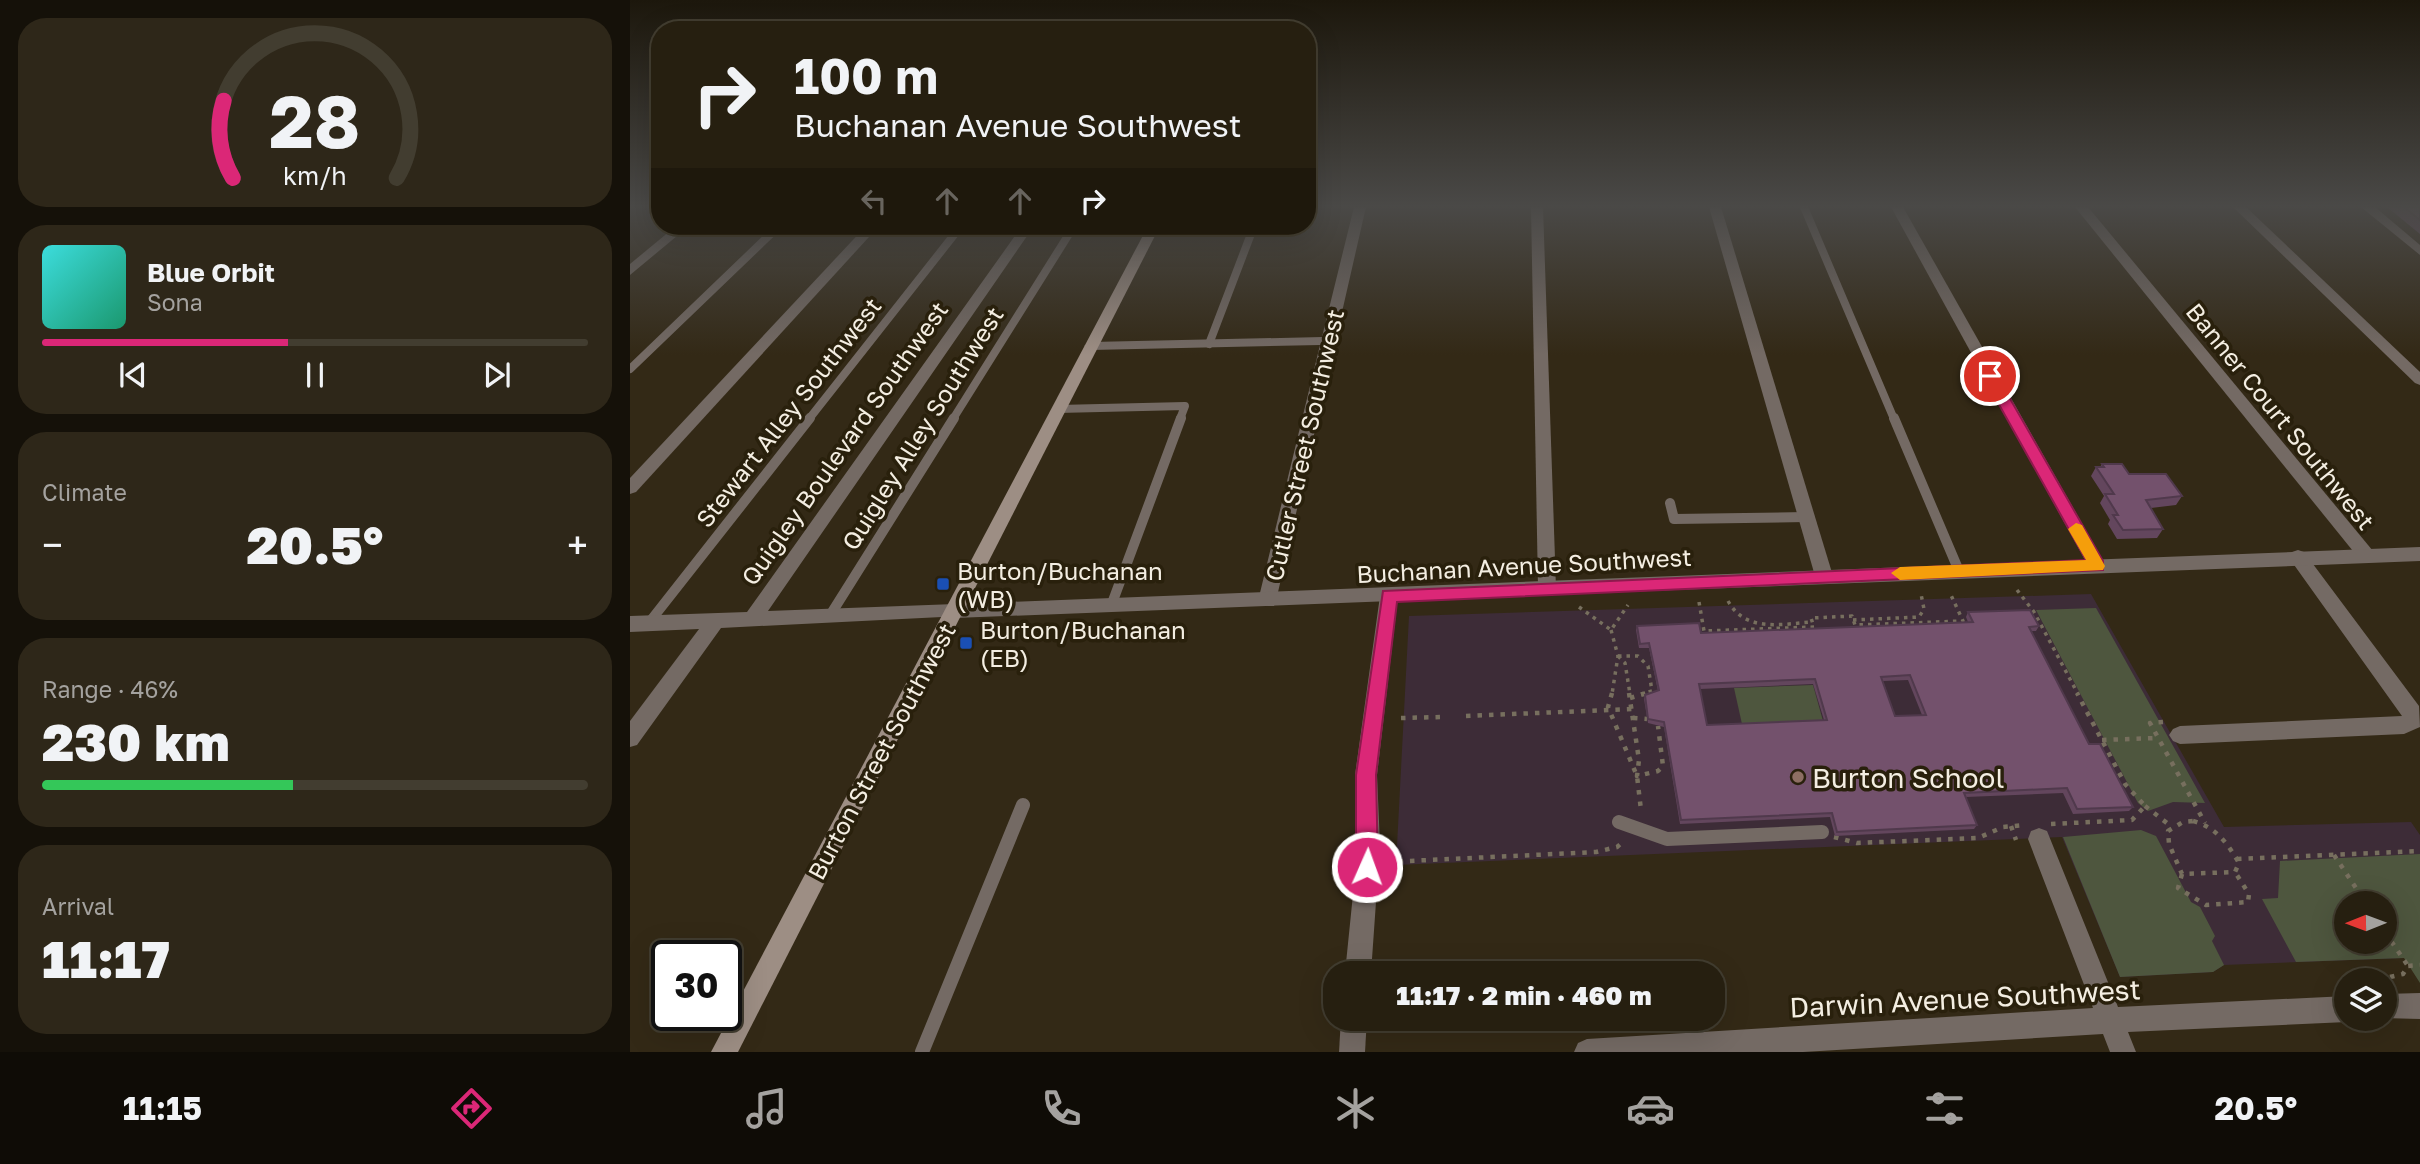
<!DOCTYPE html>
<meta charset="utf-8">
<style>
body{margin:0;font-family:"Golos Text",sans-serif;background:#2e2719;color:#f1f3f6;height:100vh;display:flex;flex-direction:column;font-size:26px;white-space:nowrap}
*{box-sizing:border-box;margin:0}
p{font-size:23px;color:#a4a29f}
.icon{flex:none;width:38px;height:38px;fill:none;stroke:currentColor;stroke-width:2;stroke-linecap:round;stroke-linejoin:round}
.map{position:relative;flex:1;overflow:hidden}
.panel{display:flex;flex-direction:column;gap:18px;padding:18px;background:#151109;width:630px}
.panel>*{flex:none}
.hud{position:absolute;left:21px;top:21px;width:665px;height:214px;border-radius:28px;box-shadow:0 7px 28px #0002,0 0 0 2px #423d30;background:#261f10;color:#f1f3f6;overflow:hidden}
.needle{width:46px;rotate:269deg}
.controls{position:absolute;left:1704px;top:891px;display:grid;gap:14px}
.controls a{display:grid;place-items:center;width:63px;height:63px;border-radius:50%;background:#261f10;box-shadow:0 7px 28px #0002,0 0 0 2px #423d30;font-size:35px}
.speed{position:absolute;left:21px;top:940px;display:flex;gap:14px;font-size:35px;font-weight:700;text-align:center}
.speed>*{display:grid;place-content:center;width:91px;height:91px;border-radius:50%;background:#261f10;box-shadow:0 7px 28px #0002,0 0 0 2px #423d30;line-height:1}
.speed .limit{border:4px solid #111;border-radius:10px;background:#fff;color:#111}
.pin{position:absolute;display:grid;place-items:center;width:60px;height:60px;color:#fff;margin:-30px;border:4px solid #fff;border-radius:50%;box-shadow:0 2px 7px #0007}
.me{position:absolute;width:77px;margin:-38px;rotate:2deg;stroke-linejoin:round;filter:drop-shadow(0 0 5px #0008)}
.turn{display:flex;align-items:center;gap:24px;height:147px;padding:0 28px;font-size:32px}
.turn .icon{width:91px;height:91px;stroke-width:2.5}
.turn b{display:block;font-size:49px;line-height:60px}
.lanes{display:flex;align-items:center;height:66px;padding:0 28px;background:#0003;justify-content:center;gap:35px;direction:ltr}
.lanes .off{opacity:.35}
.big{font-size:52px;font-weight:800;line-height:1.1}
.panel .tile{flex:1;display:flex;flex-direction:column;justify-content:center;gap:10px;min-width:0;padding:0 24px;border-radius:28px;background:#2e2719}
.panel .dial{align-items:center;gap:0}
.dial svg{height:182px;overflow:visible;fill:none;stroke:#423d30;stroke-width:7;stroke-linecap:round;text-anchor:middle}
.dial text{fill:#f1f3f6;stroke:none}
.song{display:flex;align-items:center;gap:21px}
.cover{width:84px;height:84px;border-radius:10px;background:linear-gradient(135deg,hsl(180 70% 55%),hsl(160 70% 35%))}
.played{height:7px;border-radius:4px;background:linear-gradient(90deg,#db2777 45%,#423d30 45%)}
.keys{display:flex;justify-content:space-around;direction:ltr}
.heat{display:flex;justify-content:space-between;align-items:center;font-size:38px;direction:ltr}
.charge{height:10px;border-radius:5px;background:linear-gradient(90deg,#34c759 46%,#423d30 0)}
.trip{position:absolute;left:693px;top:961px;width:402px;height:70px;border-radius:28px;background:#261f10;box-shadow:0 7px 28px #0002,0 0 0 2px #423d30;font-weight:800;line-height:70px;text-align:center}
.tabs{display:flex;height:112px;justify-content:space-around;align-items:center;background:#0f0c06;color:#a4a29f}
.tabs .icon{width:49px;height:49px}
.tabs .active{color:#db2777}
.tabs b{font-size:32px;color:#f1f3f6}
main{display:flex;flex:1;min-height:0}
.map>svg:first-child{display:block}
.education{fill:#3d2c37}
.green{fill:#4e563e;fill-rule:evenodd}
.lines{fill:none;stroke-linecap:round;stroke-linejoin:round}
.path-far1{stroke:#776f5e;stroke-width:3.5;stroke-dasharray:3.5 5;stroke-linecap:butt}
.path{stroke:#776f5e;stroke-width:4.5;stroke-dasharray:4.5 7;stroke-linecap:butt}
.service-far2{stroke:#746a64;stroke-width:8}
.service-far1{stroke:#746a64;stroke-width:10}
.service{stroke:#746a64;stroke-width:14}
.minor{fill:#746a64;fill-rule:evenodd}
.tertiary{fill:#746a64;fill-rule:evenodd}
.secondary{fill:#9d8e84;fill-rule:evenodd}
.wall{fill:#63465d;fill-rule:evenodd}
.building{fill:#73516c;stroke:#50394c;stroke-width:2;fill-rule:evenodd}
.route{fill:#db2777;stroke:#8e194d;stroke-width:2}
.slow{fill:#f59e0b}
.transit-dot{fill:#1a4fb4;stroke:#29200c;stroke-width:2.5}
.education-dot{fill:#8d6e63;stroke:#29200c;stroke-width:2.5}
.labels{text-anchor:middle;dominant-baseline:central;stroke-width:7;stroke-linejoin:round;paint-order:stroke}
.street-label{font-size:24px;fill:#f4eee2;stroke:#29200c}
.poi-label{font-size:24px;fill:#f4eee2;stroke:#29200c;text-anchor:start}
.near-poi-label{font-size:28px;fill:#f4eee2;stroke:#29200c;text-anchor:start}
.near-street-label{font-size:28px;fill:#f4eee2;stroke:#29200c}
</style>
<main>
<section class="panel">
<div class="tile dial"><svg viewBox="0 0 100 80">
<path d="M14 69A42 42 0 1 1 86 69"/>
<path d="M14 69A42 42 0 0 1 10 35" stroke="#db2777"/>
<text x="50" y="56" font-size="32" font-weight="700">28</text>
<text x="50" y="72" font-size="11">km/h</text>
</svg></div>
<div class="tile">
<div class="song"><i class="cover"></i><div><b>Blue Orbit</b><p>Sona</p></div></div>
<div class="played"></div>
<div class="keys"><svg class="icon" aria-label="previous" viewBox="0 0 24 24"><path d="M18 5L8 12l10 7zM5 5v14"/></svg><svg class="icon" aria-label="pause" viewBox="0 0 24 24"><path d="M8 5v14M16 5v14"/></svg><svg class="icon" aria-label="next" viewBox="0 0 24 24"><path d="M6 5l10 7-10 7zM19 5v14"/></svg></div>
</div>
<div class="tile"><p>Climate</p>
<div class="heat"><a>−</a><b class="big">20.5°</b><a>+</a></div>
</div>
<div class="tile"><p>Range · 46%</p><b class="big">230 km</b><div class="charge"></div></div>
<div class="tile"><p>Arrival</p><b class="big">11:17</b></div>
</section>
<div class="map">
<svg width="1790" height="1052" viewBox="0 0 1790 1052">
<rect width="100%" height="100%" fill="#332916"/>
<polygon class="education" points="1461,594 1594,827 1781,822 1790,835 1790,903 1717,903 1717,942 1755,942 1774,958 1594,965 1583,972 1490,977 1432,837 766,865 779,616"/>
<g class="green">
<polygon points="1466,608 1575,803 1543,802 1518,811 1508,803 1406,610"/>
<polygon points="1183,685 1193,721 1112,724 1104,688"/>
<polygon points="1511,830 1526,836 1561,902 1570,907 1585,936 1582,941 1594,965 1583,972 1490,977 1433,837"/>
<path d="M 1790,854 L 1790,983 L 1774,958 L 1666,962 L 1632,899 L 1648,898 L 1650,861 ZM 1717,903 L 1755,903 L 1755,942 L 1717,942 Z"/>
</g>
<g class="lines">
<g class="path-far1">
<polyline points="1387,590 1404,612 1448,694"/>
<path d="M 1098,601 C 1116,633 1151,624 1182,622"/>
<polyline points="1069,602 1074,631 1184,627 1181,618 1222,616 1225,625 1333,621 1320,593"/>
<polyline points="949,607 981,630 998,605"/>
<polyline points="1223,620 1289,617 1294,609 1291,594"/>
<polyline points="981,630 988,656 982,694"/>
<polyline points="988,656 995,663 1000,694"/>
<polyline points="988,656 1008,656 1018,666 1022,691 1011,694"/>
</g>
<g class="path">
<polyline points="982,693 978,707 1007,776 1011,810"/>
<polyline points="999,693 1009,760 1007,776 1028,771 1033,766 1028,726"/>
<polyline points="1000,698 1017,693"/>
<polyline points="836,716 1002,709"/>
<polyline points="771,718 812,717"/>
<polyline points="1003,718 1017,719"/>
<polyline points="1533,722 1520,723 1575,823"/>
<polyline points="1472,740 1528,738"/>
<polyline points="1515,806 1542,827"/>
<path d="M 1563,821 C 1586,827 1598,844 1609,863 L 1605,872 L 1552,874 L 1539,844 L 1538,831 L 1553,822 Z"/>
<polyline points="1421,824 1502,820 1515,806 1495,784 1447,693"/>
<polyline points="1381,826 1386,840"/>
<polyline points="1204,837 1227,843 1348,838 1373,827 1395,825"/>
<polyline points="1704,855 1736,903"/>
<polyline points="1607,859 1790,851"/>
<polyline points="757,862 966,852 987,847 994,841"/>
<polyline points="1552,874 1548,888 1576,905 1618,902 1619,894 1605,872"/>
<polyline points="1755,932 1778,966"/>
<polyline points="1760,977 1773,974 1778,966 1790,965"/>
</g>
<g class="service-far2">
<polyline points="1174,207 1264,419"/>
<polyline points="579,344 624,226"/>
<polyline points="0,369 149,226"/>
<polyline points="428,409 555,406 550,419"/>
<polyline points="179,419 331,226"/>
<polyline points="323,419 444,226"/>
</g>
<g class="service-far1">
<polyline points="1264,418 1329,571"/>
<polyline points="1040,503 1044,519 1176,517"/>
<polyline points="481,606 551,418"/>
<polyline points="199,617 324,418"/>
<polyline points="18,624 180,418"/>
</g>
<g class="service">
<polyline points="989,822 1037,839 1192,832"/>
<polyline points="292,1052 393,805"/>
</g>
<g class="minor">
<polygon points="724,207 736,207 646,601 644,606 630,606 628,601 690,345 461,350 454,346 461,342 692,337"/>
<polygon points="901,207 913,207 926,588 924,593 910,593 908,588"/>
<polygon points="1079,207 1091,207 1203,576 1200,581 1188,581 1185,576"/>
<polygon points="1261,207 1273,207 1476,566 1473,571 1461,571"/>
<polygon points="1445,207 1458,207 1743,551 1746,556 1743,561 1731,561"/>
<polygon points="1603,207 1616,207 1790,372 1790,385 1785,383"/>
<polygon points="1731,207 1745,207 1790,245 1790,255"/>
<polygon points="46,226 59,226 0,275 0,264"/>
<polygon points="236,226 249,226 6,492 0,494 0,478"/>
<polygon points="392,226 404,226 138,611 325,604 332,606 334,611 332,616 91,628 7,745 0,747 0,721 69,629 0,632 0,616 117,612"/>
<polygon points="1668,550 1674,552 1789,706 1790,727 1774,734 1550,744 1543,741 1539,735 1543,729 1550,726 1772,716 1662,562 1659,557 1662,552"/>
<polygon points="759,589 766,591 768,596 747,775 750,845 741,973 715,973 728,845 725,775 750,596 752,591"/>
<polygon points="1409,828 1417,831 1488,1007 1717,996 1717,1018 1725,1018 1717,1022 1498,1032 1506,1052 1480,1052 1473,1034 1173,1052 944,1052 948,1043 957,1039 1463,1008 1398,839 1401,831"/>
<polygon points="1790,993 1790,1019 1752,1018 1755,1018 1755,994"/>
<polygon points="711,1018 737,1018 735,1052 709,1052"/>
</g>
<polygon class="tertiary" points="1790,547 1790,561 325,618 318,616 316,611 318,606 325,604"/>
<polygon class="secondary" points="518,226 530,226 108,1052 81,1052"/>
</g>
<g class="wall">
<polygon points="1757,207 1790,207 1790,234"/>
<polygon points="1472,464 1552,496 1546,505 1521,508 1533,529 1527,538 1487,539 1478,524 1480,520 1470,503 1474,496 1461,476 1466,467 1470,467"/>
<path d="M 1338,612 L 1409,626 L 1406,631 L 1401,631 L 1459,744 L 1503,807 L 1499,811 L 1443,814 L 1433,793 L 1336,797 L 1347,825 L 1344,829 L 1205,836 L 1200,817 L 1050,824 L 1034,727 L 1018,723 L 1014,699 L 1015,695 L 1028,691 L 1019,648 L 1009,648 L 1006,630 L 1007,626 L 1071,633 L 1338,622 L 1336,617 ZM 1278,680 L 1292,715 L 1265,716 L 1253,681 ZM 1183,684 L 1194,720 L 1077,725 L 1070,689 Z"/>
</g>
<g class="building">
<polygon points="1774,207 1790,207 1790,220"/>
<polygon points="1472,464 1492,464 1499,474 1536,474 1552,496 1516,500 1533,529 1493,530 1483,515 1488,515 1475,494 1484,494 1466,467 1474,467"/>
<path d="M 1400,610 L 1409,626 L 1399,627 L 1459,744 L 1470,744 L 1503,807 L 1447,809 L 1437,788 L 1334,793 L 1347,825 L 1207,832 L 1202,813 L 1051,820 L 1034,722 L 1018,719 L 1015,695 L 1029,690 L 1019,643 L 1010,644 L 1007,626 L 1069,623 L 1071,633 L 1343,622 L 1338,612 ZM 1280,675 L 1296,715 L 1265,716 L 1251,677 ZM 1185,679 L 1197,720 L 1077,725 L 1069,684 Z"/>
</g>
<linearGradient id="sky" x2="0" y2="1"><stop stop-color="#1c170c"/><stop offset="0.58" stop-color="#4a4947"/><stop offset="1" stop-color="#4a4947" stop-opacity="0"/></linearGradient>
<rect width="1790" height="355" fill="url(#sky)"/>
<polygon class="route" points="1360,372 1367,376 1473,561 1473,570 767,602 746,775 748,867 745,874 737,877 730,874 726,867 726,775 753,591 1456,560 1353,376"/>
<polygon class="slow" points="1446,523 1452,525 1475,566 1473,570 1270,580 1261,573 1270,567 1456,560 1438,529"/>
<g class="transit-dot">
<rect x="306" y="577" width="14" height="14" rx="3.5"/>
<rect x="329" y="636" width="14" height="14" rx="3.5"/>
</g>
<circle class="education-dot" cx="1168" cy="777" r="7"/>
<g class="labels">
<g class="street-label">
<text transform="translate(158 412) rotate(-52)">Stewart Alley Southwest</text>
<text transform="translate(1651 416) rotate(51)">Banner Court Southwest</text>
<text transform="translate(292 428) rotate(-58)">Quigley Alley Southwest</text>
<text transform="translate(214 443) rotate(-55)">Quigley Boulevard Southwest</text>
<text transform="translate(674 445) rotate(-77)">Cutler Street Southwest</text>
<text transform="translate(894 565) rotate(-3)">Buchanan Avenue Southwest</text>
<text transform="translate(251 751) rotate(-62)">Burton Street Southwest</text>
</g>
<g class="poi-label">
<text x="327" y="570">Burton/Buchanan<tspan x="327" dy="28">(WB)</tspan></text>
<text x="350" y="629">Burton/Buchanan<tspan x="350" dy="28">(EB)</tspan></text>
</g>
<g class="near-poi-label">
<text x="1182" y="777">Burton School</text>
</g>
<g class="near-street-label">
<text transform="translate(1335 998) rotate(-3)">Darwin Avenue Southwest</text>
</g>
</g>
</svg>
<div class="controls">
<a><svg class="needle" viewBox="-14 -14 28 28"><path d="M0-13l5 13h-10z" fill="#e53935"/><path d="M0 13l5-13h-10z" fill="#a4a29f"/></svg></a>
<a><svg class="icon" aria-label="layers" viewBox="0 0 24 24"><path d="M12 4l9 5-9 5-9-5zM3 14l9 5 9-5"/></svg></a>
</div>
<div class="speed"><div class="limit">30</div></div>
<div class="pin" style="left:1360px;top:376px;background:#d93025"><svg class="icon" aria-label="arrive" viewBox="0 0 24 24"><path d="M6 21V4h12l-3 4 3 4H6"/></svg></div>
<svg class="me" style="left:737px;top:867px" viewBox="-20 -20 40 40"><circle r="17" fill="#db2777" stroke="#fff" stroke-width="3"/><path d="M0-11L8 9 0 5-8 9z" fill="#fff"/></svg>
<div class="trip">11:17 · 2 min · 460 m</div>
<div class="hud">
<div class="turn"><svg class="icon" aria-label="right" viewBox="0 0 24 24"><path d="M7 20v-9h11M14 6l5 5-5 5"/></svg><div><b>100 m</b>Buchanan Avenue Southwest</div></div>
<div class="lanes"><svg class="icon off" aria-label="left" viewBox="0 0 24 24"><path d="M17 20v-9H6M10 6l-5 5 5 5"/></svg><svg class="icon off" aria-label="ahead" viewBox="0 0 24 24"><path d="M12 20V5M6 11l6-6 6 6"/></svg><svg class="icon off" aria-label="ahead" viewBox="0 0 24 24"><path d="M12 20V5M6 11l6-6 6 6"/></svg><svg class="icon" aria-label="right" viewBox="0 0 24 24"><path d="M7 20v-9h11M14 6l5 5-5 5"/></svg></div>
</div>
</div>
</main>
<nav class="tabs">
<b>11:15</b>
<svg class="icon active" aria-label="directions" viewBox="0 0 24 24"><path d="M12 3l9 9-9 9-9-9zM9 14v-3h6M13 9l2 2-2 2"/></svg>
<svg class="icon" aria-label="music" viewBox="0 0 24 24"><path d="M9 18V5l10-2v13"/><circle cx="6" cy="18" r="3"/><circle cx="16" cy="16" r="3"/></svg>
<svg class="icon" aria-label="phone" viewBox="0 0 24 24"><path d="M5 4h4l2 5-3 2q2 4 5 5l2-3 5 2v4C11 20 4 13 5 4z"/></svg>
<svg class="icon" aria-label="climate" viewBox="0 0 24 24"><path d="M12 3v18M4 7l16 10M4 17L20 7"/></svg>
<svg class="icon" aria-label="car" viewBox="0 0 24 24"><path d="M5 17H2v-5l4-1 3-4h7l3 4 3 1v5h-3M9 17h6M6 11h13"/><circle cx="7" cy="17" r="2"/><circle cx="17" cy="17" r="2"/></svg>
<svg class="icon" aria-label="filters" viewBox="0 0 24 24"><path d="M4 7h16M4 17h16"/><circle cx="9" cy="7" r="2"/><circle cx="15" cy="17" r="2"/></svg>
<b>20.5°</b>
</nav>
